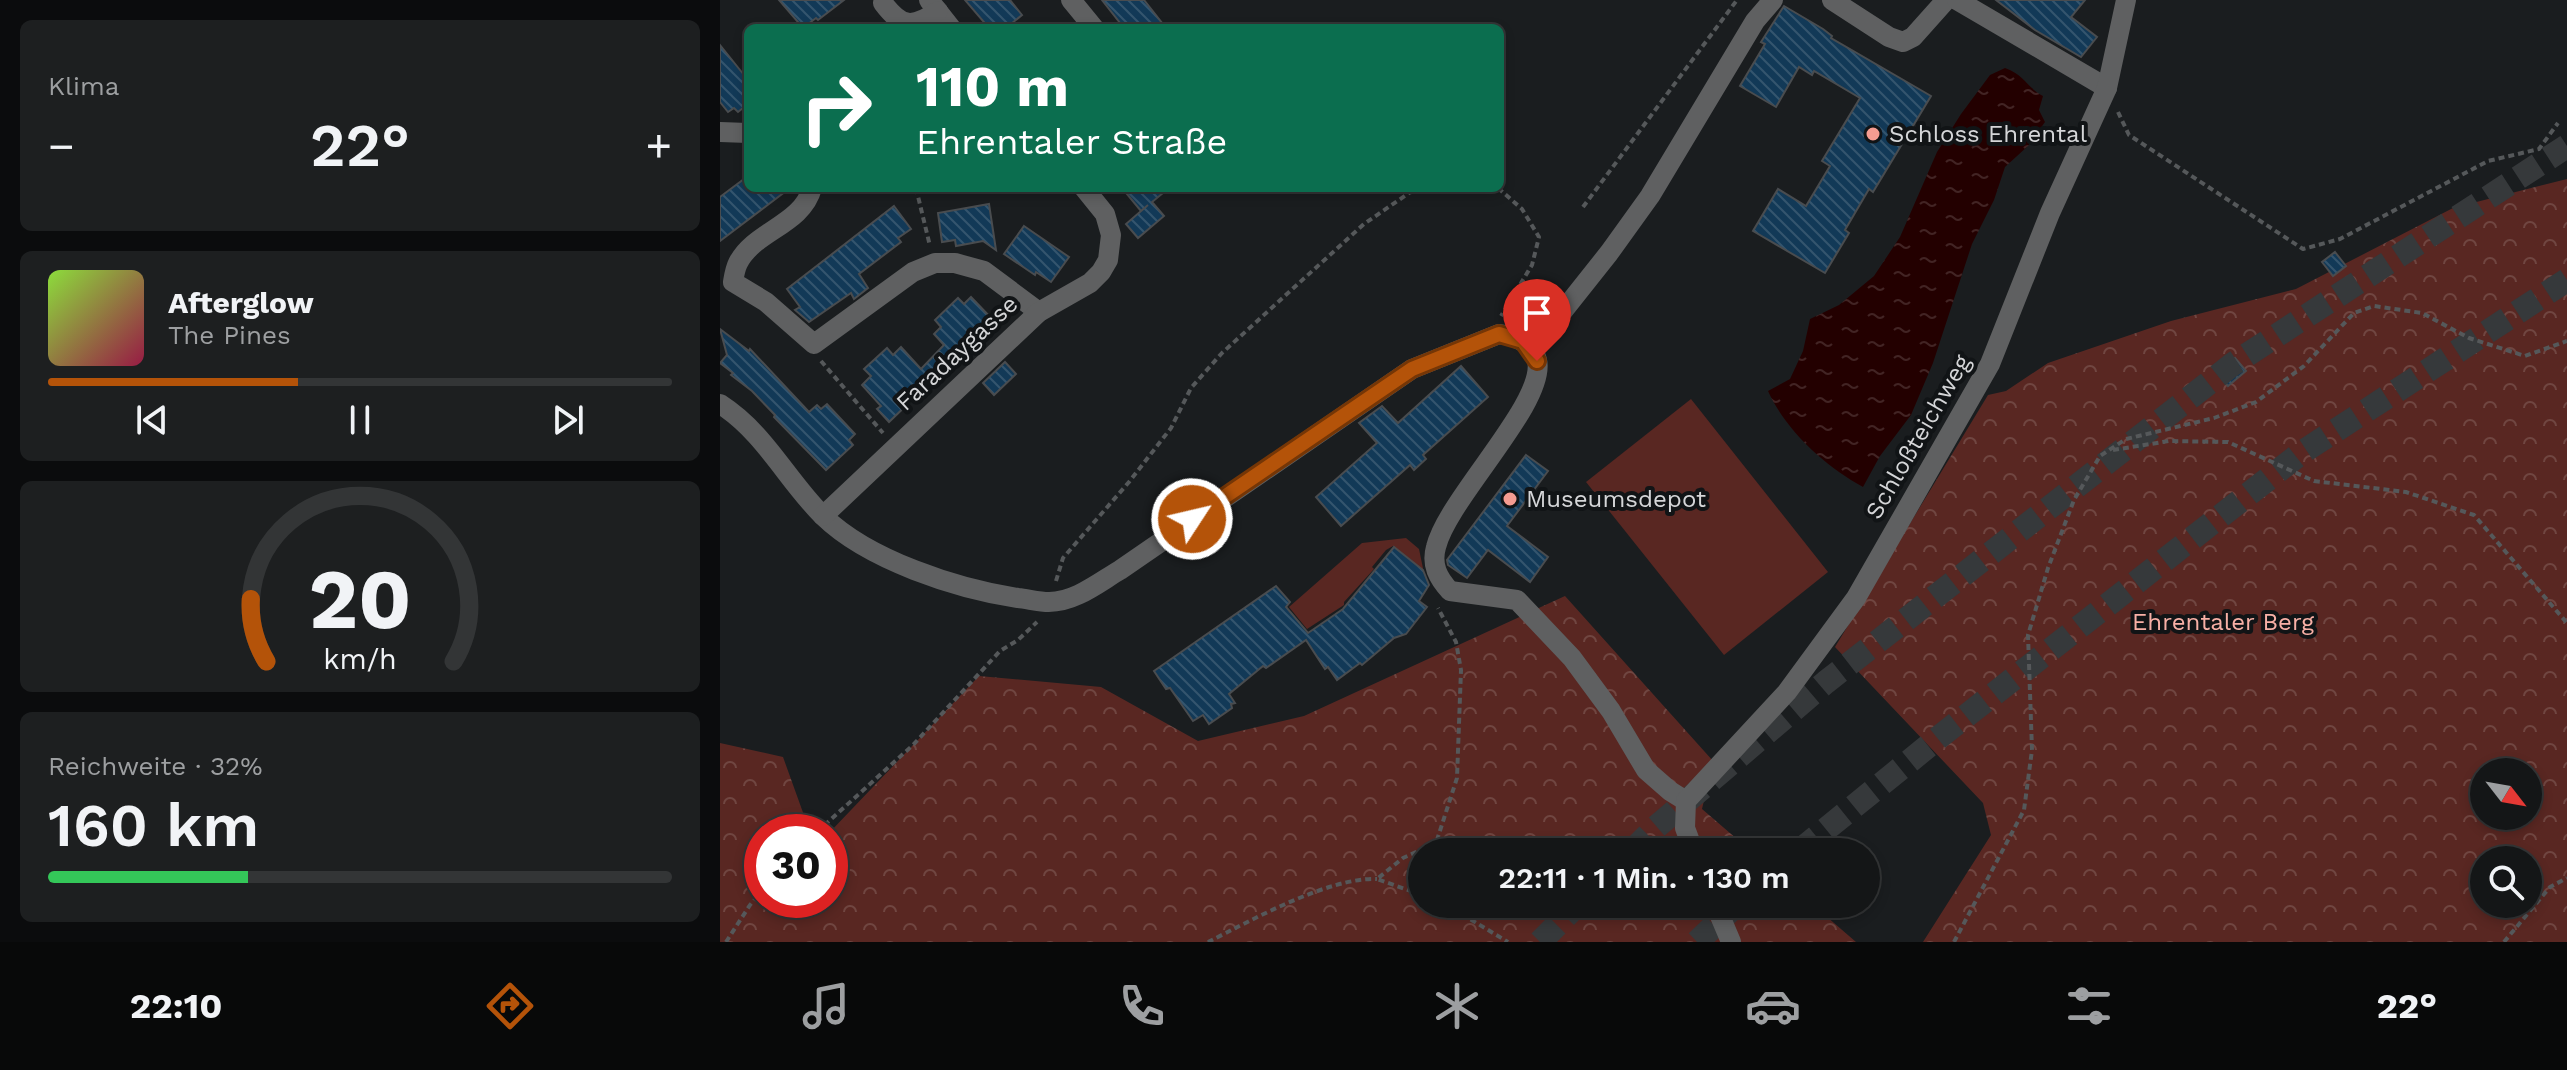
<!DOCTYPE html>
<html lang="de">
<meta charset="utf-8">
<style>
body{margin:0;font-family:"Work Sans",sans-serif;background:#1d1f20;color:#f1f3f6;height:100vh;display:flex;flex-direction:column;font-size:30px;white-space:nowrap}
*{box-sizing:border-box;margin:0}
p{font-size:26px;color:#9d9fa1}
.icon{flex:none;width:44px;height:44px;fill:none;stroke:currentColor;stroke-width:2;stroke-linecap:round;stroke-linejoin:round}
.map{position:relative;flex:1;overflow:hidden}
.details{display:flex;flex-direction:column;gap:20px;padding:20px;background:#0b0c0d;width:720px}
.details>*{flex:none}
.hud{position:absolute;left:24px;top:24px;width:760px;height:168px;border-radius:12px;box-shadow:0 4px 12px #0003,0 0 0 2px #333536;background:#0b6e4f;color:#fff;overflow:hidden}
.needle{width:52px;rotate:121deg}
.fabs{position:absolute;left:1750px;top:758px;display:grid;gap:16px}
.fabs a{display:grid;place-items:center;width:72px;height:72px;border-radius:50%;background:#141617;box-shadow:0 4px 12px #0003,0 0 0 2px #333536;font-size:40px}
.speed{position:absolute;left:24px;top:814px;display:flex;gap:16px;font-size:40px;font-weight:700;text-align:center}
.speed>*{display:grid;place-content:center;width:104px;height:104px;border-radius:50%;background:#141617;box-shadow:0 4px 12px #0003,0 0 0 2px #333536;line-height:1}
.speed .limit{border:12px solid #d22;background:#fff;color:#111}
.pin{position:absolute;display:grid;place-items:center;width:68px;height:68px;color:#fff;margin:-82px -34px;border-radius:50% 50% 50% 0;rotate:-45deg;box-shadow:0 0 8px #0007}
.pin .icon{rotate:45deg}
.me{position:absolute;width:88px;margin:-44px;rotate:55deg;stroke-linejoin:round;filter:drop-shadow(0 0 6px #0008)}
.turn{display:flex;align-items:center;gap:28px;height:168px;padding:0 40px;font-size:36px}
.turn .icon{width:104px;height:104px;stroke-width:2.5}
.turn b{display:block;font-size:56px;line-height:68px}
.big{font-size:60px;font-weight:600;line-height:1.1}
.details .card{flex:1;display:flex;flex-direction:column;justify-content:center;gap:12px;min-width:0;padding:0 28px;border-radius:12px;background:#1d1f20}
.details .dial{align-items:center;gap:0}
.dial svg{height:208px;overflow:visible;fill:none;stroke:#333536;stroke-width:7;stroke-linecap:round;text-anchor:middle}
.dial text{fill:#f1f3f6;stroke:none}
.song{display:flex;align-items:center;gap:24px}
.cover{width:96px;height:96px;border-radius:12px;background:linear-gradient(135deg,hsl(90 70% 55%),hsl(340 70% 35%))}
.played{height:8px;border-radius:4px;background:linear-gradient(90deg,#b45309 40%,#333536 40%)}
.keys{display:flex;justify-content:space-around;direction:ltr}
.heat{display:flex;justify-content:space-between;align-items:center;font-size:44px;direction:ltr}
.charge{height:12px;border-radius:6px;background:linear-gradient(90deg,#34c759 32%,#333536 0)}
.trip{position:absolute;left:688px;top:838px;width:472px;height:80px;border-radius:40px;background:#141617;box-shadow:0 4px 12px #0003,0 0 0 2px #333536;font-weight:600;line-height:80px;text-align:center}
.tabs{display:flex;height:128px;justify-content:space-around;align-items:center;background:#080909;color:#9d9fa1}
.tabs .icon{width:56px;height:56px}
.tabs .selected{color:#b45309}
.tabs b{font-size:36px;color:#f1f3f6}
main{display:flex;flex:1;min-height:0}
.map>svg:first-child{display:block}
.green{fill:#592722}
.forest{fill:url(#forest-crowns);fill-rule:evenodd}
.water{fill:url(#water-ripples)}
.building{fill:url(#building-back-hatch);stroke:#494c4f;stroke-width:2}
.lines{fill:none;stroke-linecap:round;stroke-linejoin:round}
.highway-tunnel{stroke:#36393b;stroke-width:24;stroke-dasharray:24 12;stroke-linecap:butt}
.path{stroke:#55585a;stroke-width:4;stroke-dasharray:6 4;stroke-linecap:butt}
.minor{stroke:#5f6061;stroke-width:20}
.route-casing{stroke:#753606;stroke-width:20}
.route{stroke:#b45309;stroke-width:14}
.poi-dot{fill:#f59c91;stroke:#111416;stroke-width:3}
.labels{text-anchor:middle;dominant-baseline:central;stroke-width:8;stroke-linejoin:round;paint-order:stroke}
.poi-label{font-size:24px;fill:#d5d6d8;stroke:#111416;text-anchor:start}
.street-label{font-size:24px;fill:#d5d6d8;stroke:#111416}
.park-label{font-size:24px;fill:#f8b0a6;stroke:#111416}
</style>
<main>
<section class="details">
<div class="card"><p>Klima</p>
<div class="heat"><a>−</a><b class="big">22°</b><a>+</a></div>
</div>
<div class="card">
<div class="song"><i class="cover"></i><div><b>Afterglow</b><p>The Pines</p></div></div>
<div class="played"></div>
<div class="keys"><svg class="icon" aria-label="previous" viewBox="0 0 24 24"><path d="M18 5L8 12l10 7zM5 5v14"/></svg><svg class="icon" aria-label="pause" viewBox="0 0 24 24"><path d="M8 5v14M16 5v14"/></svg><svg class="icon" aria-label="next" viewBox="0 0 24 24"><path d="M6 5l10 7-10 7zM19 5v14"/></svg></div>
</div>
<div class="card dial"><svg viewBox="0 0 100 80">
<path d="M14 69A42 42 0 1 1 86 69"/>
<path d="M14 69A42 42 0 0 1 8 45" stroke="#b45309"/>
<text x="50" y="56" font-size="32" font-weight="700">20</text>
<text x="50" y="72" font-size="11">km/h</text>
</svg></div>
<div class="card"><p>Reichweite · 32%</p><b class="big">160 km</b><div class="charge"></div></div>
</section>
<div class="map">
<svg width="1847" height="942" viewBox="0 0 1847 942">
<defs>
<pattern id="forest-crowns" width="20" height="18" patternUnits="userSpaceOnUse" patternTransform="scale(2)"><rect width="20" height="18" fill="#592722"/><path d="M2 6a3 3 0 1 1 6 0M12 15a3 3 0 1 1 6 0" fill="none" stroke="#704641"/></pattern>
<pattern id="water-ripples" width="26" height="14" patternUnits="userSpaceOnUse" patternTransform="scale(2)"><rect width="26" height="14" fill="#230000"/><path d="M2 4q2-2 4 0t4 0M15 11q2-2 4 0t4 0" fill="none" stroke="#422424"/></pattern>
<pattern id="building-back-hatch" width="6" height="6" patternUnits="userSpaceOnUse" patternTransform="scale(2)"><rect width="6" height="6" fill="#123957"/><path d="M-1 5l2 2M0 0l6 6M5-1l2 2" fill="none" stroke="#34556e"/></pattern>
</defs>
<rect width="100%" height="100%" fill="#1a1d1f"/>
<g class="green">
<polygon points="971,399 1108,572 1004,655 866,482"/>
<polygon points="686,538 699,549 705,578 689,566 691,560 673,546 666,550 652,567 654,569 624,602 624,605 587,629 569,607 642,543"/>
</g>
<g class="forest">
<path d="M 1847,179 L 1847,942 L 1203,942 L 1271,835 L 1263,803 L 1115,647 L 1268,395 L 1286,391 L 1328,363 L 1451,321 L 1576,289 L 1733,208 ZM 1764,772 L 1808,772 L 1808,816 L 1764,816 ZM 1764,860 L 1808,860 L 1808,904 L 1764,904 Z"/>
<polygon points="845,596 993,761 982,809 1032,852 702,852 702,904 1092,904 1136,942 0,942 0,743 63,757 90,832 42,832 42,900 110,900 110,832 259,676 381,687 478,741 584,716"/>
</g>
<path class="water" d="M 1285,68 C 1305,75 1305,86 1323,96 L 1319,110 L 1325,122 L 1308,146 L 1285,167 L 1274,200 L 1252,244 L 1213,363 L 1191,415 L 1160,456 L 1143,487 C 1105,466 1066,431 1048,391 L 1070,379 L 1083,351 L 1090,319 L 1119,305 L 1154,276 L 1180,237 L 1217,152 L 1241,114 L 1270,75 Z"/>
<g class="building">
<polygon points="59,0 124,0 98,20 96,18 83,28"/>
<polygon points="245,0 290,0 302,15 286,28 269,28"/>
<polygon points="382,0 424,0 446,28 404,28"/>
<polygon points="1276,0 1365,0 1351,17 1377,37 1361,57 1315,30"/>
<polygon points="1064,6 1103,29 1112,36 1111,38 1211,96 1153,192 1149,189 1125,230 1129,233 1105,273 1033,231 1058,189 1086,206 1110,166 1102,161 1140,98 1094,71 1092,75 1079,67 1056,107 1020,86 1045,44 1041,42"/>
<polygon points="0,45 28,80 28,104 18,112 14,108 8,112 0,102"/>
<polygon points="28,176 28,188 70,188 0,241 0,197"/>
<polygon points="402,188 449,188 432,202 444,216 418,238 406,224 428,205 421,211"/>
<polygon points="269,204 276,250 263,241 236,246 235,240 222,242 218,213"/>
<polygon points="174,206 191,229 178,238 181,242 139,274 148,288 134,299 131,293 89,322 75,310 80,307 67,289"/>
<polygon points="304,226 349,257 331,282 316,272 315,275 284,254"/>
<polygon points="1615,252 1626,266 1613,276 1602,262"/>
<polygon points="251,297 274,321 169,422 157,409 161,406 142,385 151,376 144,369 167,348 173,355 181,347 201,369 224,345 214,334 221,327 215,320 238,298 244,304"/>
<polygon points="0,329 29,351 30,349 89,412 97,405 101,409 107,404 135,434 129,440 133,445 106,470 54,417 55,415 32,391 11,375 13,373 0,363 7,355"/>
<polygon points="1515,358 1526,371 1508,386 1497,372"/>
<polygon points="285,362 296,374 274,395 263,383"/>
<polygon points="741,366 768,397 703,455 706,459 694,470 690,465 621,526 596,497 657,443 639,423 662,406 678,423"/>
<polygon points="806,455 828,471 787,526 828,557 810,582 768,550 747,578 728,565 727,560"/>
<polygon points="674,547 703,570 709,585 699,601 707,607 686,634 674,638 642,665 640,663 617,680 608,667 605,669 586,640 546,668 543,666 509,694 515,703 511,704 512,708 489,724 483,715 473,721 450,688 446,689 434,671 556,586 570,602 566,607 588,633 623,609"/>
</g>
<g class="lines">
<g class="highway-tunnel">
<polyline points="911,852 934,829 1106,682 1513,364 1847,146"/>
<polyline points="1078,852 1218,738 1581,453 1847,280"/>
<polyline points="820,942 858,904"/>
<polyline points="977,942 1017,904"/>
</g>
<g class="path">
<polyline points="1398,112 1409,135 1583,249 1620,239 1768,161 1819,149 1838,123"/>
<polyline points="196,188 210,246"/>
<polyline points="778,188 802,209 819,237 812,265 781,316"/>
<polyline points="863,207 1017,0"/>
<polyline points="101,361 163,433"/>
<polyline points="1393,450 1449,441 1508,442 1594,481 1686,492 1754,515 1847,623"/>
<polyline points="336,581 343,558 409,482 451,428 471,388 502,353 644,224 689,193 702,188"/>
<polyline points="97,832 193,745 280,651 298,640 317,622"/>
<polyline points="702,895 657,879 683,858 716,843 737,778 741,670 736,642 718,608"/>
<polyline points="725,904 788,942"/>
<polyline points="6,942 30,905 42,891"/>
<path d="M 488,942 C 532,920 609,877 657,879"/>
<polyline points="1234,942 1304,810 1312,750 1308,635 1328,568 1354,500 1380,456 1406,439 1494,418 1536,402 1584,366 1634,313 1654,306 1702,313 1749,338 1805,356 1847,341"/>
<polyline points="1784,942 1830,887 1847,878"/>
</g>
<g class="minor">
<polyline points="209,0 231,28"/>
<polyline points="351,0 374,28"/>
<polyline points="1112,0 1169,37 1183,42 1193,37 1226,0"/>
<polyline points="1237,0 1387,88"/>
<path d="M 163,3 C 182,28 192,28 218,11"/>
<polyline points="0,132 28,133"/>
<path d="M 92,188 C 82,225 34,231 18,263 C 15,269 14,276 13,282 L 46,302 L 94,344 L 193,272 L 215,263 L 235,263 L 264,271 L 319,312"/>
<polyline points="812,350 889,253 930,196 1035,21 1053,0"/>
<path d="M 0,404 C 45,433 66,479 103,516 C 148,560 237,589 298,598 C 308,599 319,602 329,602 C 355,602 378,583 400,570 L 692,369 L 779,334 C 795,336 812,342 817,360 C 827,402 728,498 716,547 C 711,565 718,578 730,591 L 797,600 L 852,658 L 891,711 L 926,770 L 950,791 L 966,801"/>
<polyline points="103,516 319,312 370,283 381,272 388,260 391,235 385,214 364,188"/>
<polyline points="974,852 965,828 966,801 1067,692 1136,598 1270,364 1330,213 1387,88 1406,0"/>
<polyline points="995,904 1011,942"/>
</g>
</g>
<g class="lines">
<g class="route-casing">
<polyline id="route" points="472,519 692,369 779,334 803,341 817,361"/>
</g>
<use href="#route" class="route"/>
</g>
<g class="poi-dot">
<circle cx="1153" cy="134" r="8"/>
<circle cx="790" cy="499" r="8"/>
</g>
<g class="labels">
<g class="poi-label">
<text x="1169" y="134">Schloss Ehrental</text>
<text x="806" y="499">Museumsdepot</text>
</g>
<g class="street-label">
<text transform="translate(237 353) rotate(-43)">Faradaygasse</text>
<text transform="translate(1198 437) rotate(-60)">Schloßteichweg</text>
</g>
<g class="park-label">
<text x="1503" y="622">Ehrentaler Berg</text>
</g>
</g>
</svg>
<div class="fabs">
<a><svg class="needle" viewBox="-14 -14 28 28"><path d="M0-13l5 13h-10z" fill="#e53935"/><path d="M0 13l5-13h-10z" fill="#9d9fa1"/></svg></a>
<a><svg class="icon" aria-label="search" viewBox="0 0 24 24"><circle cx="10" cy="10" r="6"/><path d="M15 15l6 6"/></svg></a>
</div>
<div class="speed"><div class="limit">30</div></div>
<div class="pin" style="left:817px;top:361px;background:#d93025"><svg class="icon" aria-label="arrive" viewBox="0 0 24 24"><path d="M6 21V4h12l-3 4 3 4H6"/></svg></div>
<svg class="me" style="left:472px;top:519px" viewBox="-20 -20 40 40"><circle r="17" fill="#b45309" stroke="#fff" stroke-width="3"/><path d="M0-11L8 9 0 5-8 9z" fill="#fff"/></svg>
<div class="trip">22:11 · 1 Min. · 130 m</div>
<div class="hud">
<div class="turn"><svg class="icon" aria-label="right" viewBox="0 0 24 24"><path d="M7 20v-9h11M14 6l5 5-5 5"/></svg><div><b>110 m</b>Ehrentaler Straße</div></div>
</div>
</div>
</main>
<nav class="tabs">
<b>22:10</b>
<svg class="icon selected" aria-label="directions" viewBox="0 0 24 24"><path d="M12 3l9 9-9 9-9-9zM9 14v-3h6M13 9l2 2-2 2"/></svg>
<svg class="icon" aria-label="music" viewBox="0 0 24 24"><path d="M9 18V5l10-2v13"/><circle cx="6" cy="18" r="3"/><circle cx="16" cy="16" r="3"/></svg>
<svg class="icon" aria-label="phone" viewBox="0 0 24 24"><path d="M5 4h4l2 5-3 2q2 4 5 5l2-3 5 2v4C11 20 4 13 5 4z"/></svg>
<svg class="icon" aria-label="climate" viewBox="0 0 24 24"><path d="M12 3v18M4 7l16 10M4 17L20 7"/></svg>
<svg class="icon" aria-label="car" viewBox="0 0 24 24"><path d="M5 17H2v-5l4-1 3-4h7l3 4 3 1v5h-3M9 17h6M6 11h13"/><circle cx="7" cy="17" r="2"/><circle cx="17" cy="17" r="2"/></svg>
<svg class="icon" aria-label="filters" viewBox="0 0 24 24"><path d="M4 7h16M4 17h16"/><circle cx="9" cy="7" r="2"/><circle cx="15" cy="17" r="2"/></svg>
<b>22°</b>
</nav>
